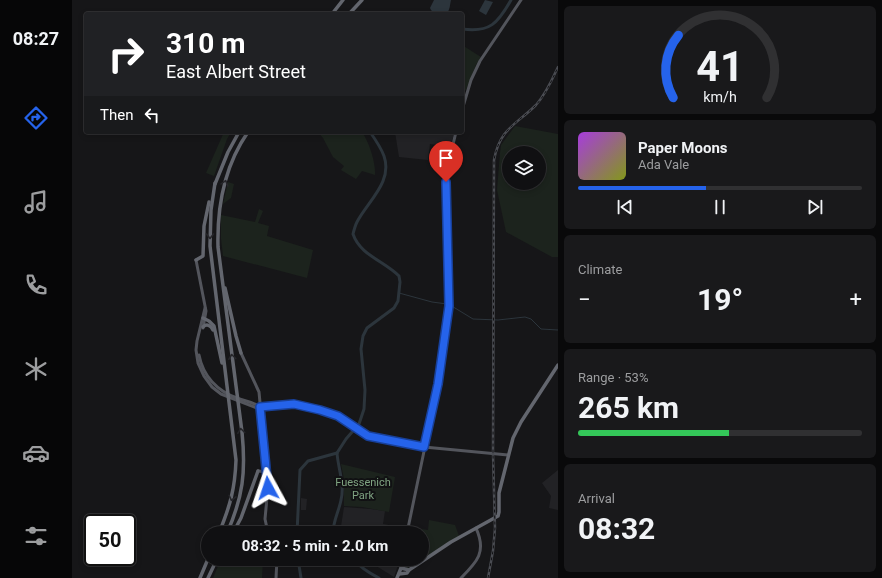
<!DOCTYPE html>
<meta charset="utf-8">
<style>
body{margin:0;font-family:Roboto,sans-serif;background:#19191b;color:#f1f3f6;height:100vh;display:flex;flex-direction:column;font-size:15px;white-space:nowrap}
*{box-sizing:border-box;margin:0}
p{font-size:13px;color:#9c9d9f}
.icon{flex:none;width:22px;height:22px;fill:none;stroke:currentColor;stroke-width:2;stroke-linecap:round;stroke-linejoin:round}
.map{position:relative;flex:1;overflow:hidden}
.details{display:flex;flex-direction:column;gap:6px;padding:6px;background:#09090a;width:324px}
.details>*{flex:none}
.top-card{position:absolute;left:12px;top:12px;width:380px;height:122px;border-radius:4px;box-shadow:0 2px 6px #0003,0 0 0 1px #303032;background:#202124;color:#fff;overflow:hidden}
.fabs{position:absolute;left:430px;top:146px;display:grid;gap:8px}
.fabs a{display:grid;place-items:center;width:44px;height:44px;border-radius:50%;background:#101012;box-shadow:0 2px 6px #0003,0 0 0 1px #303032;font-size:20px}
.speed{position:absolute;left:12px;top:514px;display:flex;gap:8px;font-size:20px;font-weight:700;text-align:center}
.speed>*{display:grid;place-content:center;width:52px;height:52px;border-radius:50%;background:#101012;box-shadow:0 2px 6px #0003,0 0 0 1px #303032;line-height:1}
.speed .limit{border:2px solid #111;border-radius:6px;background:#fff;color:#111}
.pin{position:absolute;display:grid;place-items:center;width:34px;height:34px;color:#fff;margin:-41px -17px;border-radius:50% 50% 50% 0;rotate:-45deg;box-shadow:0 0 4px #0007}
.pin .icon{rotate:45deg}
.me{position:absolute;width:44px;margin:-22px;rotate:355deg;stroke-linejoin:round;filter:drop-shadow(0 0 3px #0008)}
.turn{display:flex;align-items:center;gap:14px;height:84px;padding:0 16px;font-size:18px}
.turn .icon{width:52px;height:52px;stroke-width:2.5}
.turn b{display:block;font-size:28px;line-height:34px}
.then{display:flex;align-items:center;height:38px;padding:0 16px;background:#0003;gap:8px;font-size:15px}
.big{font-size:30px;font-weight:700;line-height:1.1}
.details .widget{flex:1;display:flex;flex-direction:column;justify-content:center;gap:6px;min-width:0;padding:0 14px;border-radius:6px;background:#19191b}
.details .dial{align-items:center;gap:0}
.dial svg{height:104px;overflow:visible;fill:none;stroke:#303032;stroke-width:7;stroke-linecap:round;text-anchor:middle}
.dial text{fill:#f1f3f6;stroke:none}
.song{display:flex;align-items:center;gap:12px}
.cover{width:48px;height:48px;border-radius:6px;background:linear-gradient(135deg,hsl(280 70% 55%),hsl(70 70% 35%))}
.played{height:4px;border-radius:2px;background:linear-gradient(90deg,#2563eb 45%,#303032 45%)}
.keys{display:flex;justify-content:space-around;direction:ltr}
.heat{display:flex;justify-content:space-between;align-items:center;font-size:22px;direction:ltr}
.charge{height:6px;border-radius:3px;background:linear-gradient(90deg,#34c759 53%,#303032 0)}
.trip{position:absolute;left:129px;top:526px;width:228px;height:40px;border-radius:20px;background:#101012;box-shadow:0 2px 6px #0003,0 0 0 1px #303032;font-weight:700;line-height:40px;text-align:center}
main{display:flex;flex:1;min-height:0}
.tab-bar{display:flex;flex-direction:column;width:72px;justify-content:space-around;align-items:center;background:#060607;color:#9c9d9f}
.tab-bar .icon{width:28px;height:28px}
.tab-bar .selected{color:#2563eb}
.tab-bar b{font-size:18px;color:#f1f3f6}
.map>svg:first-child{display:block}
.built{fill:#222225}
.green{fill:#1c231d;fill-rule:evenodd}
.water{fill:#2c353c}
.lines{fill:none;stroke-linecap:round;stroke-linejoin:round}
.stream{stroke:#2c353c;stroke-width:1}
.river{stroke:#2c353c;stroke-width:3}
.major{stroke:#53555c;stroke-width:3}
.highway{stroke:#63666e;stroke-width:3.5}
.rail-casing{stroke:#4a4c52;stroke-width:2.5}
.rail{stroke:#111113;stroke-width:1;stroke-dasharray:3;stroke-linecap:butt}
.oneway{stroke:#26262a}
.route-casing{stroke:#184099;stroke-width:10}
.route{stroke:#2563eb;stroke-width:7}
.labels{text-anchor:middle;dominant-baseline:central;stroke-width:4;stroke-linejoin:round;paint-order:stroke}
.park-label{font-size:11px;fill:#7fa381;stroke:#111113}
</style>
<main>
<nav class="tab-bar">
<b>08:27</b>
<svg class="icon selected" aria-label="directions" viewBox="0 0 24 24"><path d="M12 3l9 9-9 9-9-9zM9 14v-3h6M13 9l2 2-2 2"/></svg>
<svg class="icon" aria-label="music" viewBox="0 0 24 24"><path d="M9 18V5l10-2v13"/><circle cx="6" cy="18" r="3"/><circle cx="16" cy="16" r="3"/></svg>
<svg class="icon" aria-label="phone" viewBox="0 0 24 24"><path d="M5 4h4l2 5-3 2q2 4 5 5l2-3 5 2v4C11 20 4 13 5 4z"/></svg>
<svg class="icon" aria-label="climate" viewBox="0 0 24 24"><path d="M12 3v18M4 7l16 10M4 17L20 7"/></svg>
<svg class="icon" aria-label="car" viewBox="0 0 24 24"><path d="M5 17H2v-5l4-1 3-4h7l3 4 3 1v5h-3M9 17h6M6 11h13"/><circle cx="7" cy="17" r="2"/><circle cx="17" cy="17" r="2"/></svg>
<svg class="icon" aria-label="filters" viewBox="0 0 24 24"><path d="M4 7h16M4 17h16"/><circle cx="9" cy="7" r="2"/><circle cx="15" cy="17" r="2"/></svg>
</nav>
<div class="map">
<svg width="486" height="578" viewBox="0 0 486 578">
<rect width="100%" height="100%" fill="#161618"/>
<g class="built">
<polygon points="323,132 366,133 381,132 382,134 378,147 358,144 356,160 327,157"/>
<polygon points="486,470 486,510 477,508 479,496 470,483"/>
<polygon points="229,498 235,499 234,510 229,510"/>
<polygon points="272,507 299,509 313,511 311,524 333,528 332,533 268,533"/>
<polygon points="293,559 328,559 322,577"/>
</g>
<g class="green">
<polygon points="390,45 409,57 404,65 394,90 390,90"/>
<path d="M 443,126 L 486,134 L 486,257 L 480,257 L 434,232 L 425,190 L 428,153 L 429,145 ZM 437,153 L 467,153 L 467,183 L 437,183 Z"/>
<polygon points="152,132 159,132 155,139 142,176 134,173"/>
<path d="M 246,132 L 290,132 C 297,142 304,163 303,175 L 290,171 L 284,179 L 269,170 L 272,166 L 261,157 L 251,138 Z"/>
<polygon points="156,182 162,184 159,198 151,204"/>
<polygon points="187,209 191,211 186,223 197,226 195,236 241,250 235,278 151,256 149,239 149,215 183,222"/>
<polygon points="269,464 323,477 317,512 290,507 272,506 272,479"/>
<polygon points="357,520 383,525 387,536 336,568 334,568 333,559 350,559 350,533 336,533 337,527 356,530"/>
<polygon points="149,559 191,559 190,578 141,578"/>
</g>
<g class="water">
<path d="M 362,0 L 379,0 C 378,4 378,10 375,13 C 370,17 360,14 358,8 Z"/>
<polygon points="413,0 421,2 414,15 407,11"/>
</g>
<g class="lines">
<g class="stream">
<polyline points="327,293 360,302 375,304"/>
<polyline points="378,305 401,319 426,320 453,317 459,319 469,329 486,330"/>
</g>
<g class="river">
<path d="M 390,29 C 418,33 426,23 439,0"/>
<path d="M 265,453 L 274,439 L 287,424 L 292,409 L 293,390 L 289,349 L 291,336 L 295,328 L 322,308 L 326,301 L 328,282 L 327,276 C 312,261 288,255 281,234 C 282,230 283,226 285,222 C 296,201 321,182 312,156 C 309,148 303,139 298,132"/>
<polyline points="225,533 228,470 236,461 265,453"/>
<path d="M 261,533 C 261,521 267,511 269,500 C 273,485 266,468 265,453"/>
<polyline points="226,559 229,578"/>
<path d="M 281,559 C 289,568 297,573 307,578"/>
</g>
<g class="major">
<polyline points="390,110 399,80 408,61 449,0"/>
<polyline points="124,260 134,311 131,328"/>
<polyline points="133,308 125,341 124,350 126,363 132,376 140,387 149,394 185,408 222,404 262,414 291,434 299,437 352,447 436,455"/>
<polyline points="169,353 187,392 196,487 193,519 196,533"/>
<path d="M 127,355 C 131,376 145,391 165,398 C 172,401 182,402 188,407"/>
<polyline points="186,471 195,472"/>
<polyline points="335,533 366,384 376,311 377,291 374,191 375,169 384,132"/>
<polyline points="329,568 331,559"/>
<polyline points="204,578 205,559"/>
<path d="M 389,578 C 405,562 415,552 404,528"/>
</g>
<g class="highway">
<polyline points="260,14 271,0"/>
<polyline points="277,14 290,0"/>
<path d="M 143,183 L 139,210 L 138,246 L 164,460 C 163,489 158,506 147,533"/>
<polyline points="143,184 156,152 167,132"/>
<polyline points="124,260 131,256 132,226 137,202"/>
<polyline points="153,288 164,336 169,353"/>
<polyline points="131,318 137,321 142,326 150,363"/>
<path d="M 131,327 C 135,323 139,326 141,330"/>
<path d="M 155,533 C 171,497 174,472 170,432 L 146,247 C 145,207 153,165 176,132"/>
<polyline points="161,533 169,518 186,471"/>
<polyline points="327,574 335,573 337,570 379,542 426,516 427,512 427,493 441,438 449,422 486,365"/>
<polyline points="128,578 136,559"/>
<polyline points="136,578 145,559"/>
<polyline points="325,578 329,568 337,570"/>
</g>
<g class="rail-casing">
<path id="rail" d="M 416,578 L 421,551 L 423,528 L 421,454 L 422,160 C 428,128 444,125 464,105 C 474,94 480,80 486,67"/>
</g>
<use href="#rail" class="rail"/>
</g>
<defs><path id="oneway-chevron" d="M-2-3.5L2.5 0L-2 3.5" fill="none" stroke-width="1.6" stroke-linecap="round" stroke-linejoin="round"/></defs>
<g class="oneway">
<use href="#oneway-chevron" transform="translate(153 183) rotate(-74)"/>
<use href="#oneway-chevron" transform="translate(138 236) rotate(90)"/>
<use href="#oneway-chevron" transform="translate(160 357) rotate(-97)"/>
<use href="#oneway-chevron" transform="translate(169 431) rotate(-97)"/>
<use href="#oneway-chevron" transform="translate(160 498) rotate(104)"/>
</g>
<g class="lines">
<g class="route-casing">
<polyline id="route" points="196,488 188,407 222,404 248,410 266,416 296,436 352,447 366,384 377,306 374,182"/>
</g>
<use href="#route" class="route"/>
</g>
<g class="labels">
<g class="park-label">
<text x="291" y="482">Fuessenich<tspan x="291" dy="13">Park</tspan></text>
</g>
</g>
</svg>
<div class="fabs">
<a><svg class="icon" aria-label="layers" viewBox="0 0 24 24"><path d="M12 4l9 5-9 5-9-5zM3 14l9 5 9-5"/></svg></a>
</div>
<div class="speed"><div class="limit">50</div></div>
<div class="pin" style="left:374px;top:182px;background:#d93025"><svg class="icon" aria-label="arrive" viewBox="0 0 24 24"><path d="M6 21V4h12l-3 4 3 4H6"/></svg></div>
<svg class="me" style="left:196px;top:488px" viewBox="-20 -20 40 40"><path d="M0-17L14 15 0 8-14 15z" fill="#2563eb" stroke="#fff" stroke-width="4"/></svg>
<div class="trip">08:32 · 5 min · 2.0 km</div>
<div class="top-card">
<div class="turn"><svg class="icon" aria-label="right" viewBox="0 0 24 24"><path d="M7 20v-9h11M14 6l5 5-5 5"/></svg><div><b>310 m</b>East Albert Street</div></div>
<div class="then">Then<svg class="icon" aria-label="left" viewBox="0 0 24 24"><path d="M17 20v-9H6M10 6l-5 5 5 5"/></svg></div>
</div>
</div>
<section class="details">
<div class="widget dial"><svg viewBox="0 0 100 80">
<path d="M14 69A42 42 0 1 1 86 69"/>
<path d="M14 69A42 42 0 0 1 18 21" stroke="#2563eb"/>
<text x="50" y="56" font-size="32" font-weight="700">41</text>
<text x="50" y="72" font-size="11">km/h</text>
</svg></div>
<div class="widget">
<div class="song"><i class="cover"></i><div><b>Paper Moons</b><p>Ada Vale</p></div></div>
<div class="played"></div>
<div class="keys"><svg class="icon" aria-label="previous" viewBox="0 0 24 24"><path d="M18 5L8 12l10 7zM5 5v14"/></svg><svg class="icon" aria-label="pause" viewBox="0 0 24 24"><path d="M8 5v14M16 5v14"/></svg><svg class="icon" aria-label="next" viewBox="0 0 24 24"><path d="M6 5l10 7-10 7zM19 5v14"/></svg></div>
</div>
<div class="widget"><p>Climate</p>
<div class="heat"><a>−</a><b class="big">19°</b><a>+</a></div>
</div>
<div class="widget"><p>Range · 53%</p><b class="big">265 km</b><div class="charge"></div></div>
<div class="widget"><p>Arrival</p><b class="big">08:32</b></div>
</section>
</main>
